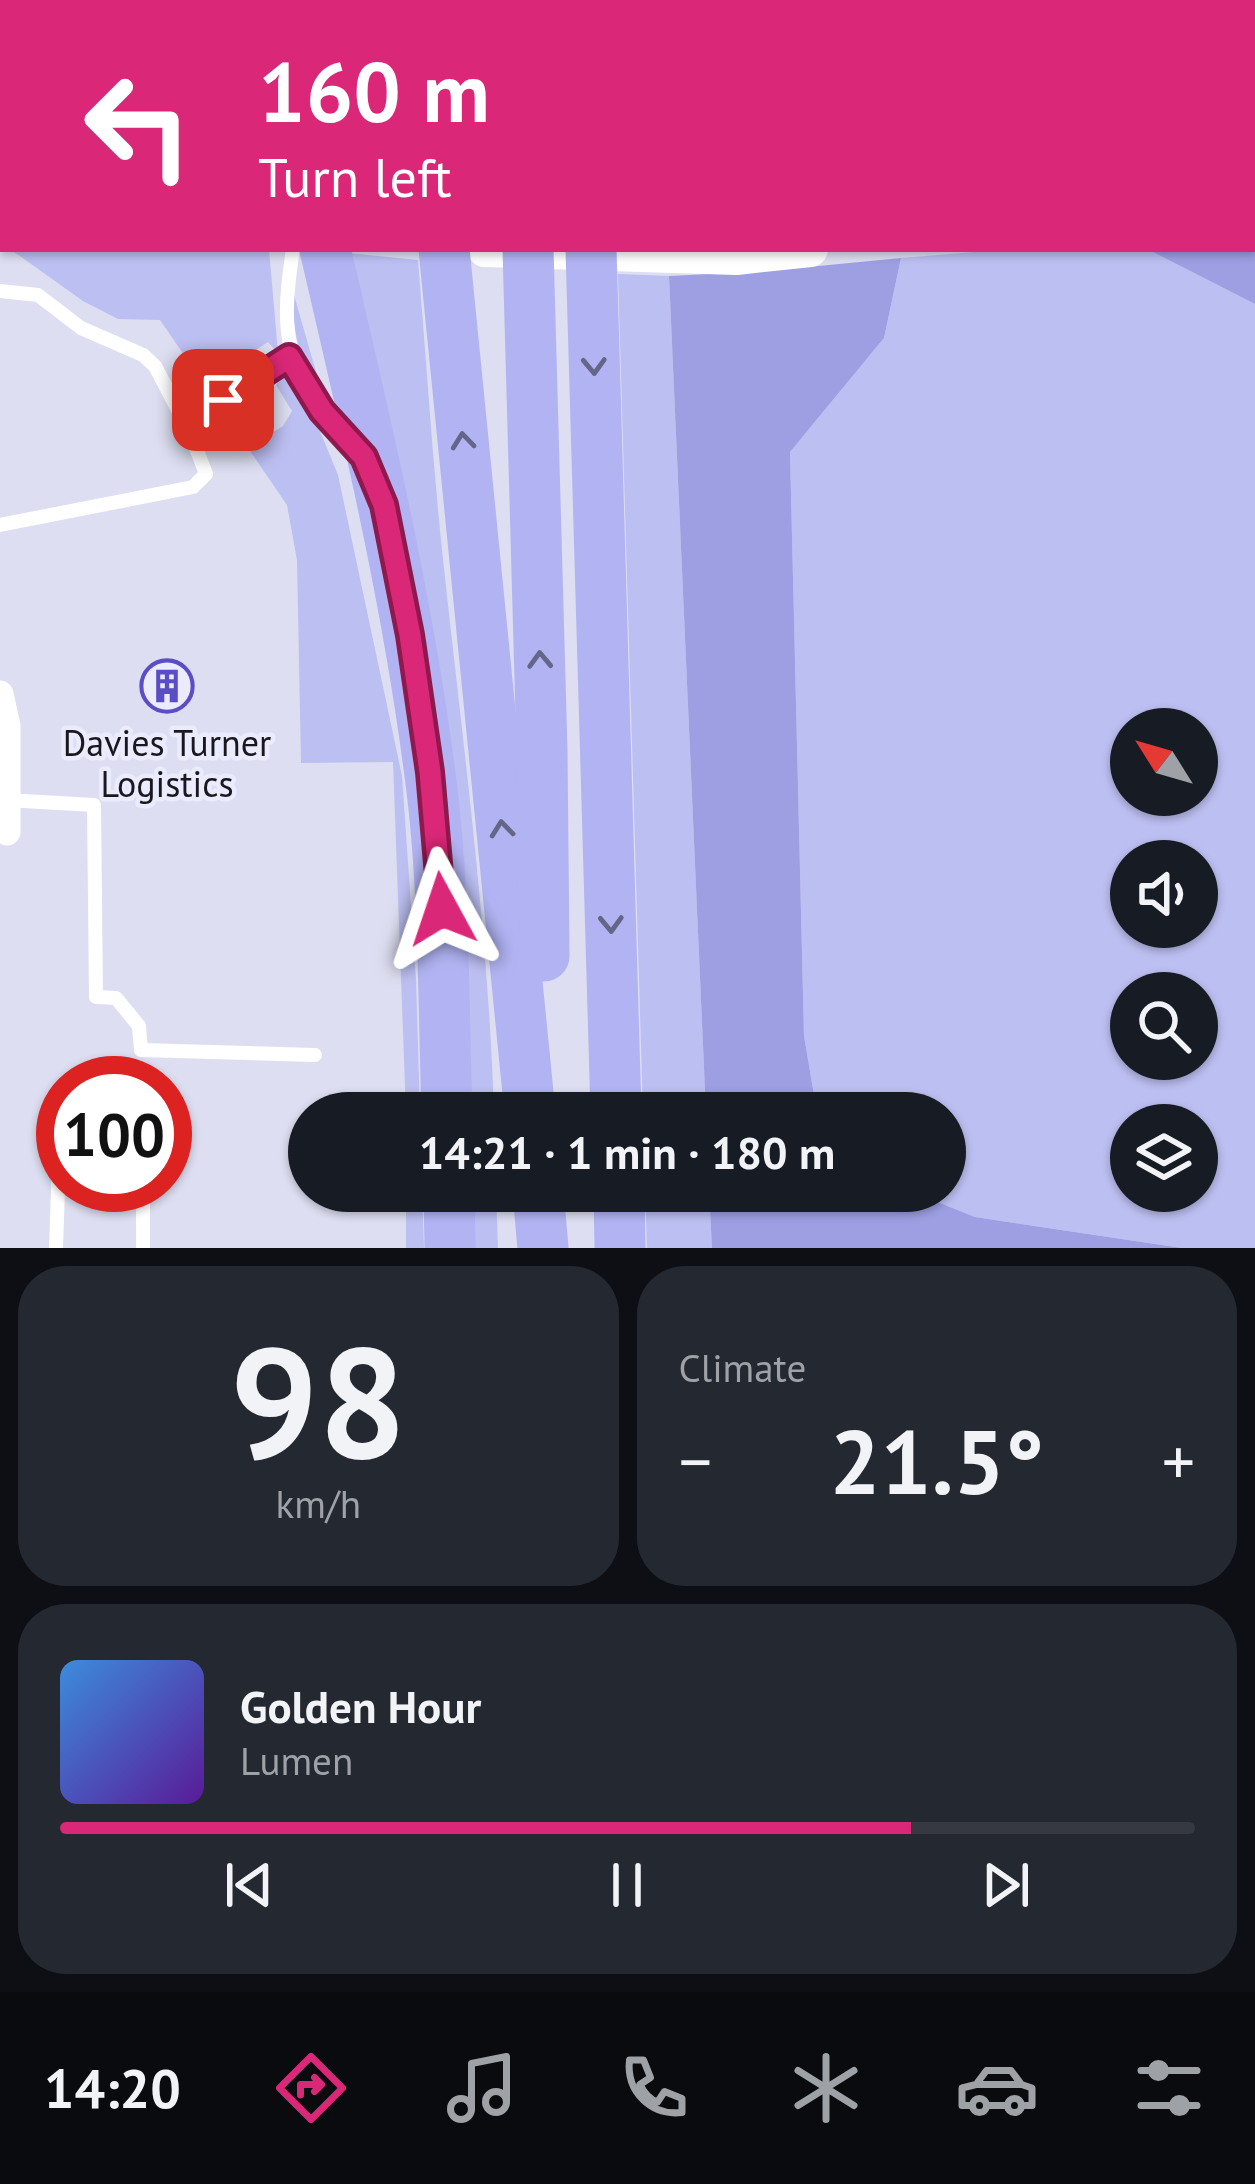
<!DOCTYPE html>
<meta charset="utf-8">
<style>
body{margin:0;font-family:"PT Sans",sans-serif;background:#242831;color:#f1f3f6;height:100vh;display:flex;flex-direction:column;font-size:45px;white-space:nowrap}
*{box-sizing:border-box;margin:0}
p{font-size:39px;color:#9ea1a6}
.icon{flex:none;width:66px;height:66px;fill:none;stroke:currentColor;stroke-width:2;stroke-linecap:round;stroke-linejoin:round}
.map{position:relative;height:1248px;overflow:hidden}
.drawer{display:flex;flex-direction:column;gap:18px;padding:18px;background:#0d0f14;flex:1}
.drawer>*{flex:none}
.banner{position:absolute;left:0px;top:0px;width:1257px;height:252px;box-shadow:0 3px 9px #0004;background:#db2777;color:#fff;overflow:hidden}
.needle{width:78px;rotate:307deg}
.fabs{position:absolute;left:1110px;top:708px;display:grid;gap:24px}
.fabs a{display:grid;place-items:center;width:108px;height:108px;border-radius:50%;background:#171b24;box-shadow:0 3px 9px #0004;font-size:60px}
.speed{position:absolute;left:36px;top:1056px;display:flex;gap:24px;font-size:60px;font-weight:700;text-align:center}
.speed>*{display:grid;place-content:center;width:156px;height:156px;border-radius:50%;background:#171b24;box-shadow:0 3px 9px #0004;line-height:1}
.speed .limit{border:18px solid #d22;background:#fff;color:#111}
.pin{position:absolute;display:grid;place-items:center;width:102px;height:102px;color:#fff;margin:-51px;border-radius:24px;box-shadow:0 6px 18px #0006}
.me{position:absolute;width:132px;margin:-66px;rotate:355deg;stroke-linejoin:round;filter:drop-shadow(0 0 9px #0008)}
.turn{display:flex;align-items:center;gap:42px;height:252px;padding:0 60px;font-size:54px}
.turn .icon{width:156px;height:156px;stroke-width:2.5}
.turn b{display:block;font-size:84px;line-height:102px}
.big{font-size:90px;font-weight:700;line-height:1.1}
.drawer .card{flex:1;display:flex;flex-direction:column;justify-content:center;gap:18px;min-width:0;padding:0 42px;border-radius:48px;background:#242831}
.drawer .dial{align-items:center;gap:0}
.dial b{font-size:156px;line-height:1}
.song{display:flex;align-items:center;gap:36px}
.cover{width:144px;height:144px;border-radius:18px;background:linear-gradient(135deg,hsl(210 70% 55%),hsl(270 70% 35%))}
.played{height:12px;border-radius:6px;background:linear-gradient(90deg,#db2777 75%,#363941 75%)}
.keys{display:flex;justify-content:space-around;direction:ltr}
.heat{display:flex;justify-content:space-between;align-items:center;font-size:66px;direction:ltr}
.drawer .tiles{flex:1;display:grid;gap:18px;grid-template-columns:1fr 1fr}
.card:last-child{grid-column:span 2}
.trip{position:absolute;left:288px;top:1092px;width:678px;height:120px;border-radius:60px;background:#171b24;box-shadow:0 3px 9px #0004;font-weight:700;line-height:120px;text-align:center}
.tabs{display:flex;height:192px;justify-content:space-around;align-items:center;background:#090b0e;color:#9ea1a6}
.tabs .icon{width:84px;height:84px}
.tabs .active{color:#db2777}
.tabs b{font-size:54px;color:#f1f3f6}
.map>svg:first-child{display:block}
.green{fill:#bcbff1;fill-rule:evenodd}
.forest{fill:#9e9fe3}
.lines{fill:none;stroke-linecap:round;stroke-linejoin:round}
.stream{stroke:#8e90d3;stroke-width:8}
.service{stroke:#fff;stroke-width:14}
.minor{stroke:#fff;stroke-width:27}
.tertiary{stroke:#fff;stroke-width:36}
.motorway{stroke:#b1b3f3;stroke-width:51}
.oneway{stroke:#646688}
.route-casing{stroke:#8e194d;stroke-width:30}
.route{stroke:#db2777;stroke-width:21}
.labels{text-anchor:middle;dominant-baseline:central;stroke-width:9;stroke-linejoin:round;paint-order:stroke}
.poi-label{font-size:36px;fill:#18181e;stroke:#eaecfe}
</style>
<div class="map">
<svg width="1255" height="1248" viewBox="0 0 1255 1248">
<rect width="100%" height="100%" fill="#dddef1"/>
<g class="green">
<polygon points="755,0 1147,0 754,3"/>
<polygon points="10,249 269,249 278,353 268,342 204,384 160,320 118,319 83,301"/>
<path d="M 1011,249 L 1147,249 L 1255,304 L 1255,1248 L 1182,1248 L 975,1217 L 910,1191 L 945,1191 L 945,1113 L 827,1113 L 814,1095 L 804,1036 L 790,452 L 884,338 L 901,258 ZM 1131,729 L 1197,729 L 1197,795 L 1131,795 ZM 1131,861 L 1197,861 L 1197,927 L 1131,927 ZM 1131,993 L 1197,993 L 1197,1059 L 1131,1059 ZM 1131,1125 L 1197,1125 L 1197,1191 L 1131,1191 Z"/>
<path d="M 348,253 L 418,260 C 426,357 432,454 442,550 C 462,738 488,925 494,1113 L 464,1113 Z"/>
<polygon points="618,274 669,276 706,1113 643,1113"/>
<path d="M 294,295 L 324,400 C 304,369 290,333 294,295 Z"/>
<polygon points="288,371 308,402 338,475 402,776 416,979 420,1113 406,1113 393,762 301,763 297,560 287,505 248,448 283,426 292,411 276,385"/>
<polygon points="406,1191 422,1191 424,1248 406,1248"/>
<polygon points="466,1191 496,1191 498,1248 468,1248"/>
<polygon points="645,1191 709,1191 712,1248 647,1248"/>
</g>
<g class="forest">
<polygon points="1255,226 1255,304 1147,249 1254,249"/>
<polygon points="901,258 884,338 790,452 804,1036 814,1095 827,1113 706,1113 669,276 767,271"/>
<polygon points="709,1191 910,1191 975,1217 1182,1248 712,1248"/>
</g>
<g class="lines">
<g class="stream">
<polyline points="33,0 56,3"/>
<polyline points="647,0 647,3"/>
</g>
<g class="service">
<path d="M 293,249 C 278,345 288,373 352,444"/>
<polyline points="0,291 38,295 81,328 143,355 155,366 191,435 206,474 193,487 0,525"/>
<polyline points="223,400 289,357"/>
<polyline points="6,800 94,805 96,997 116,998 139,1026 141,1050 315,1055"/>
<polyline points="143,1203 143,1248"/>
<polyline points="56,1248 59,1160"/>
</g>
<polyline class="minor" points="0,694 7,726 7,832"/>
<g class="tertiary">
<polyline points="0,152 3,153"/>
<polyline points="1254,203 1255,203"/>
<polyline points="485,249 736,257 810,249"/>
</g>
<g class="motorway">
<polyline points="223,0 224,3"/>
<polyline points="267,0 268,3"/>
<polyline points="419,0 419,3"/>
<polyline points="520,0 520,3"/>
<polyline points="584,0 584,3"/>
<path d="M 325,249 C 365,421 406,592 429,767 C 445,882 443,998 447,1113"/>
<polyline points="444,249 530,1113"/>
<polyline points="528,249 542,751 544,956"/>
<polyline points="591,249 616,1113"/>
<polyline points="449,1191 450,1248"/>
<polyline points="538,1191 543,1248"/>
<polyline points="619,1191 620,1248"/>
</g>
</g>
<defs><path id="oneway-chevron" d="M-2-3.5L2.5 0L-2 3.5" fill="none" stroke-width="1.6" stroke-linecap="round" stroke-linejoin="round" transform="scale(3)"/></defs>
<g class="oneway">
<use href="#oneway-chevron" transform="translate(594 366) rotate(88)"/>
<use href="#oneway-chevron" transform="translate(463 441) rotate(-96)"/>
<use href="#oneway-chevron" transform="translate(540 660) rotate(-92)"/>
<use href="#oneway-chevron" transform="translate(502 829) rotate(-96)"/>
<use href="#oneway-chevron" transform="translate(611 924) rotate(88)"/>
</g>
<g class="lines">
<g class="route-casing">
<polyline id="route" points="223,400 289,357 322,411 364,457 384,505 410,635 430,772 442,909"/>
</g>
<use href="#route" class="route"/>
</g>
<defs>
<g id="building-ring" transform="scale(2.7)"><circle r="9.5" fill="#eaecfe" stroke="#5a4dc5" stroke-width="1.5"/><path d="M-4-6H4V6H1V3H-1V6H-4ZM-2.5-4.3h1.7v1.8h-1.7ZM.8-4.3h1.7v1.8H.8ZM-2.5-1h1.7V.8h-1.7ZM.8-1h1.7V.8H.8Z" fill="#5a4dc5"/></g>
</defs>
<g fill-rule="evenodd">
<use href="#building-ring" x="167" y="686"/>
</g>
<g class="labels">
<g class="poi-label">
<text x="167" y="742">Davies Turner<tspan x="167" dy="41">Logistics</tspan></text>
</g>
</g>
</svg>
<div class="fabs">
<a><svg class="needle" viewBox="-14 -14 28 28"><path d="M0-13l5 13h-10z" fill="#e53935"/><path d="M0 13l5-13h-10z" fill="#9ea1a6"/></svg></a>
<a><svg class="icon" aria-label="sound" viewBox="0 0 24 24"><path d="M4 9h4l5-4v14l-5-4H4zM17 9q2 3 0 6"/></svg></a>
<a><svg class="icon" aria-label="search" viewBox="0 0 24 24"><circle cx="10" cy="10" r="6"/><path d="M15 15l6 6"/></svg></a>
<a><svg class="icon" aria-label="layers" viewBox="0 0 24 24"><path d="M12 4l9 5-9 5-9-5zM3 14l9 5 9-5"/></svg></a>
</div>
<div class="speed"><div class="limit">100</div></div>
<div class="pin" style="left:223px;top:400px;background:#d93025"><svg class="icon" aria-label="arrive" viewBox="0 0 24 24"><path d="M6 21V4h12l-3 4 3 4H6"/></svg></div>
<svg class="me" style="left:442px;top:909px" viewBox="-20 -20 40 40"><path d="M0-17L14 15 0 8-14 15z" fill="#db2777" stroke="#fff" stroke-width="4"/></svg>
<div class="trip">14:21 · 1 min · 180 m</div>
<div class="banner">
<div class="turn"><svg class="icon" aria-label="left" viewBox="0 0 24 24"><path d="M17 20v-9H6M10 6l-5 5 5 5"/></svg><div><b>160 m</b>Turn left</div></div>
</div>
</div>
<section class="drawer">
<div class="tiles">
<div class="card dial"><b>98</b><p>km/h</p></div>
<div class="card"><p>Climate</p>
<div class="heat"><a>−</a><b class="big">21.5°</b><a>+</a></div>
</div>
<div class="card">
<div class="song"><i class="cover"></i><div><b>Golden Hour</b><p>Lumen</p></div></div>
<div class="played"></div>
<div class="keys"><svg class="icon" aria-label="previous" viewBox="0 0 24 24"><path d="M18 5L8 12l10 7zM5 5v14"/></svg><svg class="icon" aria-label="pause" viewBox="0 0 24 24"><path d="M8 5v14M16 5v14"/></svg><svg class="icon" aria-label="next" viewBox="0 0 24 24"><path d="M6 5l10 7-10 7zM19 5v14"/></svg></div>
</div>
</div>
</section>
<nav class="tabs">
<b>14:20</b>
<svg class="icon active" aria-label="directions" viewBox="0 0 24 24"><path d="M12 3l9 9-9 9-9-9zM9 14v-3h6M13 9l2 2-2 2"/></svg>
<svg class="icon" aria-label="music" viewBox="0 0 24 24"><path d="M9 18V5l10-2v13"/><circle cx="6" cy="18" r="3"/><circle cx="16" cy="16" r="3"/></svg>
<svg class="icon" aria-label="phone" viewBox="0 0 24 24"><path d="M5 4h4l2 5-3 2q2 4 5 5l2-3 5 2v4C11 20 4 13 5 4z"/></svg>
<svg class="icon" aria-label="climate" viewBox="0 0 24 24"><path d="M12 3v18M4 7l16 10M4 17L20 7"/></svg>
<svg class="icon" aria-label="car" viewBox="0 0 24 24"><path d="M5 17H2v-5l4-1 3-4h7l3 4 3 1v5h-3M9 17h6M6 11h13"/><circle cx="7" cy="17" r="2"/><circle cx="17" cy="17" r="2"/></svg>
<svg class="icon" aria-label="filters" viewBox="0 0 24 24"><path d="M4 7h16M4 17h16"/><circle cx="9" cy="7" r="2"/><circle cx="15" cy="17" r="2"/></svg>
</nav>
